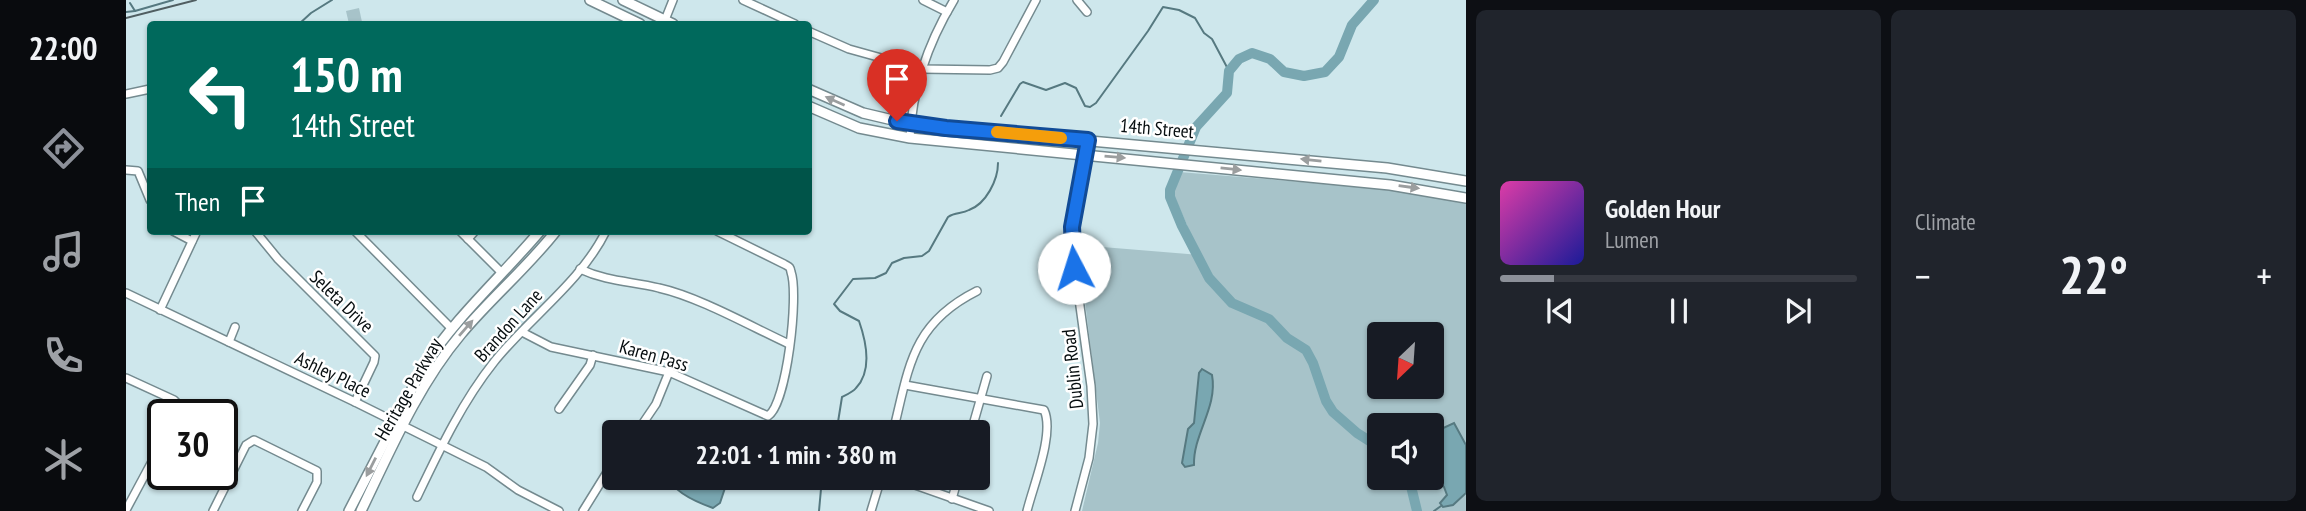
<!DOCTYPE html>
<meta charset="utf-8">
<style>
body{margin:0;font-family:"PT Sans Narrow",sans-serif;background:#20242c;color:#f1f3f6;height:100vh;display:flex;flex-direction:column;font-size:26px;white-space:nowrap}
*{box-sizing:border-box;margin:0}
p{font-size:23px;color:#9ea1a6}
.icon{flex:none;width:38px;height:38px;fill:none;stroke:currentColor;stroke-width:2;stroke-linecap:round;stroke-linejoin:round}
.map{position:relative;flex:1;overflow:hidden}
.side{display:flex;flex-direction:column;gap:10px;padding:10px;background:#0d0f14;width:840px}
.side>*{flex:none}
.guide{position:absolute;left:21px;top:21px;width:665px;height:214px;border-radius:7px;box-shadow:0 2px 5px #0004;background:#00695c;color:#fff;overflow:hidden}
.needle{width:46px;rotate:205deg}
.buttons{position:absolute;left:1241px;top:322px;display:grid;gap:14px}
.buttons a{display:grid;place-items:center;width:77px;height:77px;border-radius:7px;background:#171b24;box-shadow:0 2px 5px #0004;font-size:35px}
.speed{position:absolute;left:21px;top:399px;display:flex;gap:14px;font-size:35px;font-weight:700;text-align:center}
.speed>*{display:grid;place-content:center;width:91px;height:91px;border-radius:50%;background:#171b24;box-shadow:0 2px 5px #0004;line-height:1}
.speed .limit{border:4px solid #111;border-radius:10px;background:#fff;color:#111}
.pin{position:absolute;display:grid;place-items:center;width:60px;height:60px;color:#fff;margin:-72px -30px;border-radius:50% 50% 50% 0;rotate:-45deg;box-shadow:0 0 7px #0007}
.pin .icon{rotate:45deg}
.me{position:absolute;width:77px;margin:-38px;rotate:355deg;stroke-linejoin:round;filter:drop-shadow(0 0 5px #0008)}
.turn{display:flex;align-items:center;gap:24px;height:147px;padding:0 28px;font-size:32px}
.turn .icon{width:91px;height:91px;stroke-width:2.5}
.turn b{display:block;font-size:49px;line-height:60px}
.then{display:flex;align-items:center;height:66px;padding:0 28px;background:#0003;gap:14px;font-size:26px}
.big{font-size:52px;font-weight:700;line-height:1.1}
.side .tile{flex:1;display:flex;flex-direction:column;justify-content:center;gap:10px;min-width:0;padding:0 24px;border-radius:10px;background:#20242c}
.song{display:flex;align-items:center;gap:21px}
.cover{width:84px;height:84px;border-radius:10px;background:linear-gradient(135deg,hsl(320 70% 55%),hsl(240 70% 35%))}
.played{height:7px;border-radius:4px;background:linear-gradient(90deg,#8c9099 15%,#363941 15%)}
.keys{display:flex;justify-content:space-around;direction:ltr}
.heat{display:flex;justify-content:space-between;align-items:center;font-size:38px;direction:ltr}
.side .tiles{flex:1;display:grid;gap:10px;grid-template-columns:repeat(2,1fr)}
.trip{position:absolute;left:476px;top:420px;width:388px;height:70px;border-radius:7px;background:#171b24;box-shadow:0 2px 5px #0004;font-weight:700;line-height:70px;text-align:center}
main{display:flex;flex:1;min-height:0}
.menu{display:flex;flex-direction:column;width:126px;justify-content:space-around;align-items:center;background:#090b0e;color:#9ea1a6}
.menu .icon{width:49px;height:49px}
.menu .selected{color:#8c9099}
.menu b{font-size:32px;color:#f1f3f6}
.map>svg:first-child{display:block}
.green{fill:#a7c3c9;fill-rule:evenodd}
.water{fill:#79a7b1;stroke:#567980;stroke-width:2}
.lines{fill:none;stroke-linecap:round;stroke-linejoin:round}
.stream{stroke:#567980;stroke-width:2}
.river{stroke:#79a7b1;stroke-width:10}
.minor-casing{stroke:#748a8f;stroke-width:10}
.major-casing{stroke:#748a8f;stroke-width:12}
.minor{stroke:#fff;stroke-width:7}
.major{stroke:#fff;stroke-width:9}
.rail{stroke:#505e61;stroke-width:2}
.oneway{fill:#9b9e9f}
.route-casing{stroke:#114b97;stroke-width:18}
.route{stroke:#1a73e8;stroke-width:12}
.slow{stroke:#f59e0b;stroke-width:12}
.labels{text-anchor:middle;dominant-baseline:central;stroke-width:5;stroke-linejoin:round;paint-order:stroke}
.street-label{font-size:19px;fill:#060d0f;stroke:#fff}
</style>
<main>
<nav class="menu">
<b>22:00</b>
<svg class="icon selected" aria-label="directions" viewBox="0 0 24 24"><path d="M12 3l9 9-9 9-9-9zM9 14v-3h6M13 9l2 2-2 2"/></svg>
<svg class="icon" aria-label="music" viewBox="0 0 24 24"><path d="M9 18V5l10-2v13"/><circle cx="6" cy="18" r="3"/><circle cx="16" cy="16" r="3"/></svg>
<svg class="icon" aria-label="phone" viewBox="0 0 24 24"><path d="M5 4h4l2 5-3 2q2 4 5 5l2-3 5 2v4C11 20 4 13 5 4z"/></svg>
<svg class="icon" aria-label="climate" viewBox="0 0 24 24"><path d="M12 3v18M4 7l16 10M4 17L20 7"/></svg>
</nav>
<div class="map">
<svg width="1340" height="511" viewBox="0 0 1340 511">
<rect width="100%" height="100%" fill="#cee7ec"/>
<g class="green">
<polygon points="233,8 236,22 223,24 220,11"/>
<path d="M 1053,172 L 1262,189 L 1340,204 L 1340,511 L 956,511 L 972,443 L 974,423 L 952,245 L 1074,255 L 1047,193 ZM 1253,334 L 1306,334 L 1306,387 L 1253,387 ZM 1253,425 L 1306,425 L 1306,478 L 1253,478 Z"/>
</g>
<g class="water">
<path d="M 1076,369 L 1086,375 C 1092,407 1067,434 1068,465 L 1059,467 L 1056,463 L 1062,429 L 1068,423 L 1073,373 Z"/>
<polygon points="1328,423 1340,445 1340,493 1327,505 1317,507 1314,503 1321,495 1318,487 1310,480 1309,473 1316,450 1310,439 1315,429"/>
<path d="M 543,478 L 608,478 L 601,482 L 594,503 L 587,508 C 573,503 548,493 543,478 Z"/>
</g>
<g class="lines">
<g class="stream">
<polyline points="4,3 9,11 47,0"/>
<polyline points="0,12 9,11"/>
<polyline points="173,24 185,13 206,0"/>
<polyline points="875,116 894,84 897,82 920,90 939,83 950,88 959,106 964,107 970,103 1022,31 1037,7 1053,10 1069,18 1078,33 1086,39 1103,71"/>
<path d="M 706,432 L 712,422 L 716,397 C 720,395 727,392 730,388 C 747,370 740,341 733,321 L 714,311 L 708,304 L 727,279 L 749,278 L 760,273 L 766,263 L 778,258 L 796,256 L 803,251 L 822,217 C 829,212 836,214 843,210 C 860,204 872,180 872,163"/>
<polyline points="693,511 696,478"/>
<polyline points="1308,511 1315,506"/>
</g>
<g class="river">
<polyline points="1248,0 1226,25 1213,57 1199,72 1178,76 1158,72 1144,59 1126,53 1113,59 1103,71 1101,93 1070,127 1044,190 1044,197 1056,226 1083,278 1106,303 1143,319 1161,338 1180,350 1187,363 1200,401 1207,412 1231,433 1253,447"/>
<polyline points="1283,478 1291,511"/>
</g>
<g class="minor-casing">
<g id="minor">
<polyline points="617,0 669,24"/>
<polyline points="797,0 821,12"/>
<polyline points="951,0 961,12"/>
<polyline points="539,20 547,0"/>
<polyline points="682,31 723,49 795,69 864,70 872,68 877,62 910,0"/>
<polyline points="0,94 24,89"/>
<path d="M 784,138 C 786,88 802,43 828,0"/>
<polyline points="0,170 12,171 24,200"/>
<polyline points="47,231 66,241"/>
<polyline points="129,231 152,259 249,356 248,362 229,402"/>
<polyline points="229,231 325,328"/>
<polyline points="334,231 376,273"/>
<polyline points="342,239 349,231"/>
<path d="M 454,269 C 482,282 505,281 533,288 C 573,297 624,326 663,344"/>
<polyline points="0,293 229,402 360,467 392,490 433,511"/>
<polyline points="34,310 71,231"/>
<path d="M 396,332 L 425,347 L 543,372 L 642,416 C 661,404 673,294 665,272 C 664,266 663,267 658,264 L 591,231"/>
<polyline points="103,342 109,327"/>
<polyline points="0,378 48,400 53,405 51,415"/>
<path d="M 779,385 L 918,410 C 929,433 907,486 901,511"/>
<polyline points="433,409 464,365 467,355"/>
<polyline points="511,432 530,404 543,372"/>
<path d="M 767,432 C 783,368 785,324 851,291"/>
<polyline points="845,432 861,376"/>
<polyline points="769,478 863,511"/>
<path d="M 291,497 C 313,451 336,402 368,362 C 403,318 455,282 480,231"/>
<polyline points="826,499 832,478"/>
<polyline points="0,510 37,441"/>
<polyline points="87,511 120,445 128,440 191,471 191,482 176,511"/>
<polyline points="457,511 488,461"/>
<polyline points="745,511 755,478"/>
<polyline points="949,511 963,458 967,424 965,386 945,241 947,221 963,140"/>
</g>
</g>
<g class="major-casing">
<g id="major">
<polyline points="464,0 514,24"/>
<polyline points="497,0 547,24"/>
<polyline points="682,89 737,113 771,121 820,128 1261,168 1340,181"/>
<polyline points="682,106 733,128 784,138 1264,185 1340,198"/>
<path d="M 223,511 L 298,366 C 331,316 375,277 414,231"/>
<path d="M 235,511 C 264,451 292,385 335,334 C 365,298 401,268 430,231"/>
</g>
</g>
<use href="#minor" class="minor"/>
<use href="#major" class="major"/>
<polyline class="rail" points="0,18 70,0"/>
</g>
<defs><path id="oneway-solid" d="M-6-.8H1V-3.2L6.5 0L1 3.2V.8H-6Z" transform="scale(1.75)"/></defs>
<g class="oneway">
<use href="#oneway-solid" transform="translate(709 101) rotate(-156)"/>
<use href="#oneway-solid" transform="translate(989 157) rotate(5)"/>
<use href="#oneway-solid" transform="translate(1185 160) rotate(-174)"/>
<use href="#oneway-solid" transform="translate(1105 169) rotate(6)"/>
<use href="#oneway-solid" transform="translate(1283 187) rotate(8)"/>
<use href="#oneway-solid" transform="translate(340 328) rotate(-49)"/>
<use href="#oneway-solid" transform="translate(245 467) rotate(117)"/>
</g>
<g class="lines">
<g class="route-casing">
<polyline id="route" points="771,121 820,128 962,140 946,227 948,268"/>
</g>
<use href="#route" class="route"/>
<polyline class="slow" points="871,132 935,138"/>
</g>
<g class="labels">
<g class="street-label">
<text transform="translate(1031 128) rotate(5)">14th Street</text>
<text transform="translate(216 301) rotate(44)">Seleta Drive</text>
<text transform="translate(382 325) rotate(-48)">Brandon Lane</text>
<text transform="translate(528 355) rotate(16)">Karen Pass</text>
<text transform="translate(946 369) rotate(-96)">Dublin Road</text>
<text transform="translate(207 374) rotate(26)">Ashley Place</text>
<text transform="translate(282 389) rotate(-60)">Heritage Parkway</text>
</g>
</g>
</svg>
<div class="buttons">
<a><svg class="needle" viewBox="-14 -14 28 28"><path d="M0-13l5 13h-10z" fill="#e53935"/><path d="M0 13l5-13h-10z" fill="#9ea1a6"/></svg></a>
<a><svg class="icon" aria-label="sound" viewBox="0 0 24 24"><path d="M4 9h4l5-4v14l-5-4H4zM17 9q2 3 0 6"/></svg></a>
</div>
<div class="speed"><div class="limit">30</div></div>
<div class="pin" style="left:771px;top:121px;background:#d93025"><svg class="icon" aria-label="arrive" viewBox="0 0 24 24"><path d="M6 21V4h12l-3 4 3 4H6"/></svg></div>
<svg class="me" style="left:948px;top:268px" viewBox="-20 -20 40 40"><circle r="19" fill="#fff"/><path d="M0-13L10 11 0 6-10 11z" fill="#1a73e8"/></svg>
<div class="trip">22:01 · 1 min · 380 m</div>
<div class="guide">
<div class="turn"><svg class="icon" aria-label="left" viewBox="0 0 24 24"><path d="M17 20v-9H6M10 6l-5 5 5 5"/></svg><div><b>150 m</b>14th Street</div></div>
<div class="then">Then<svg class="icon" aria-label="arrive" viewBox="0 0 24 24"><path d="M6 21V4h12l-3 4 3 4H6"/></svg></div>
</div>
</div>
<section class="side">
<div class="tiles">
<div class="tile">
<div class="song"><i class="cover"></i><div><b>Golden Hour</b><p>Lumen</p></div></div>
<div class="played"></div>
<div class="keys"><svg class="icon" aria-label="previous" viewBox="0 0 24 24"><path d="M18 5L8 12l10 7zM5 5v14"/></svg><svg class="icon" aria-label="pause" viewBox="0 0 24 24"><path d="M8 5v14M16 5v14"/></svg><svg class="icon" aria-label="next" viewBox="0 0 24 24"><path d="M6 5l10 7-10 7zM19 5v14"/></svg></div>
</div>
<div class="tile"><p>Climate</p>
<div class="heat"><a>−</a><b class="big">22°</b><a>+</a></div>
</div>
</div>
</section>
</main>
